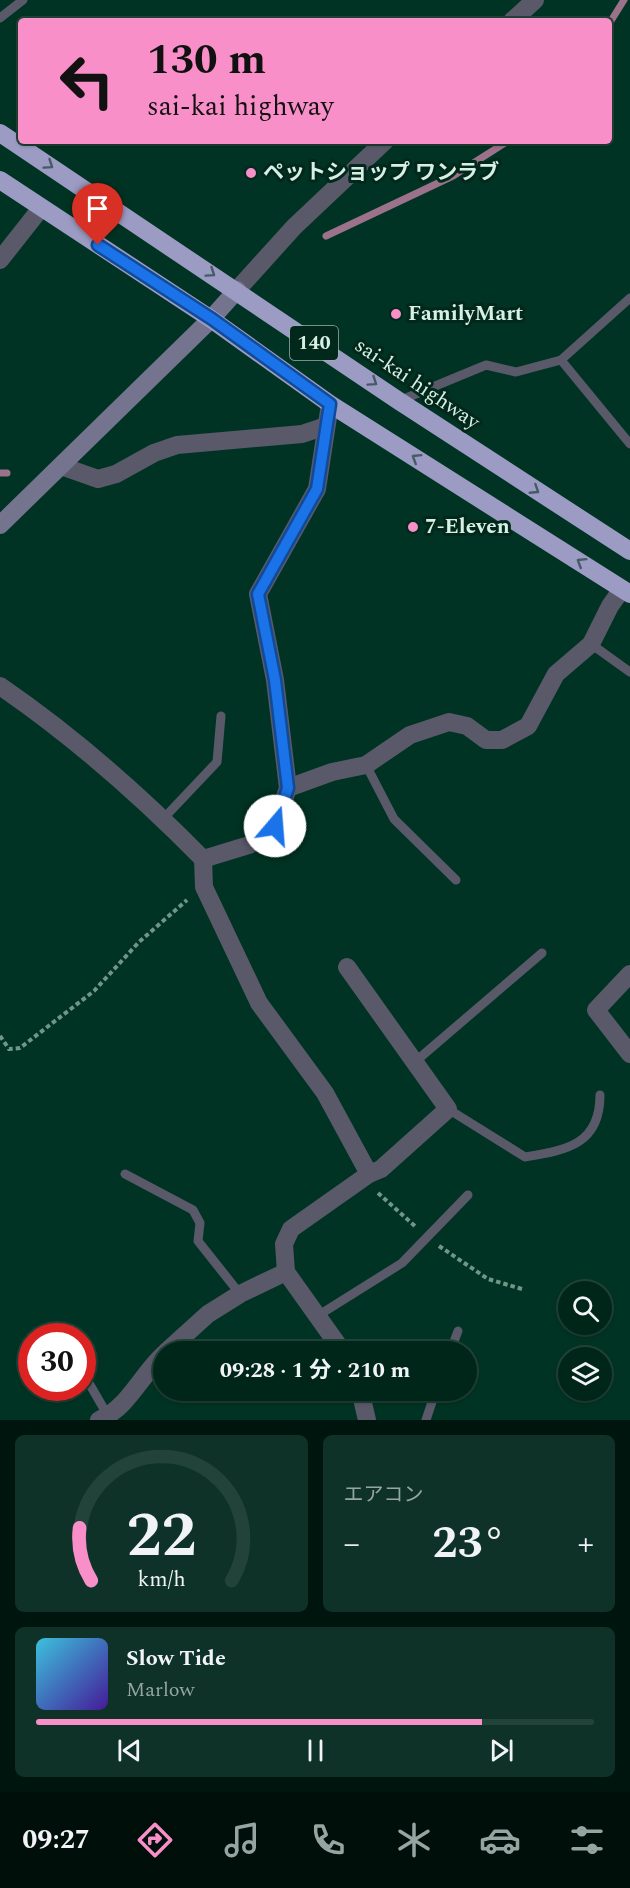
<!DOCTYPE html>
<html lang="ja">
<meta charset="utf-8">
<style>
body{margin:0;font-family:Spectral,"Noto Sans JP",serif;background:#0e3227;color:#f1f3f6;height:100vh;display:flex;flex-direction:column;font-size:22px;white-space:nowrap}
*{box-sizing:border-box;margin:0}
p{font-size:20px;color:#95a5a2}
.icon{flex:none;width:33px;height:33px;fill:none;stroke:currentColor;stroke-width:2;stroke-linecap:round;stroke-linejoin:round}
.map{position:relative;height:1420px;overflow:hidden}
.drawer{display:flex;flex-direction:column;gap:15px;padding:15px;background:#00150e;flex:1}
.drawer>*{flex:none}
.guide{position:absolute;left:18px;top:18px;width:594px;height:126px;border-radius:6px;box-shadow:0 2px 4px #0004,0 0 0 2px #224339;background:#f98fc9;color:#111;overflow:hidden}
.fabs{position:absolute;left:558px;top:1281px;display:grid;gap:12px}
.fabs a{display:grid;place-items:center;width:54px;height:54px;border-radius:50%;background:#00261a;box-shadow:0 2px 4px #0004,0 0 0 2px #224339;font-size:30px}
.speed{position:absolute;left:18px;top:1323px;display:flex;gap:12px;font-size:30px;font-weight:700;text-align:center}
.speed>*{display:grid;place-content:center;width:78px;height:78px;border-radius:50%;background:#00261a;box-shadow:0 2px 4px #0004,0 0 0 2px #224339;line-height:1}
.speed .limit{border:9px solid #d22;background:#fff;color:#111}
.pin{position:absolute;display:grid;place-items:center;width:51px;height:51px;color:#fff;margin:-62px -26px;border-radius:50% 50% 50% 0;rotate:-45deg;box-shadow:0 0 6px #0007}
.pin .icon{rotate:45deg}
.me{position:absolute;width:66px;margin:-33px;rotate:18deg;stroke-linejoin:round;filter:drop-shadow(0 0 4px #0008)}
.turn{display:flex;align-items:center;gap:21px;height:126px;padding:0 30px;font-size:27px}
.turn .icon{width:78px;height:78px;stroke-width:2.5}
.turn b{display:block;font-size:42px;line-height:51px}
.big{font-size:45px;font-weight:700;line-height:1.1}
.drawer .tile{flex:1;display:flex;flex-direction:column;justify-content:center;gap:9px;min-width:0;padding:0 21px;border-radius:9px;background:#0e3227}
.drawer .dial{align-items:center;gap:0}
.dial svg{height:156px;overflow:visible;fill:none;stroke:#224339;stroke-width:7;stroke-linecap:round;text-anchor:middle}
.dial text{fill:#f1f3f6;stroke:none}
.song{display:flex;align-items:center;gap:18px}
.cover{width:72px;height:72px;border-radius:9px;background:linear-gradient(135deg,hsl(190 70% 55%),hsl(260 70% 35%))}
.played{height:6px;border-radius:3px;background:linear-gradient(90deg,#f98fc9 80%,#224339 80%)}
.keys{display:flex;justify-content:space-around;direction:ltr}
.heat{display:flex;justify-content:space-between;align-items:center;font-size:33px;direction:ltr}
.drawer .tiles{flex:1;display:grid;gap:15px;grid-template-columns:1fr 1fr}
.tile:last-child{grid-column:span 2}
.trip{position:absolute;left:153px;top:1341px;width:324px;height:60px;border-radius:30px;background:#00261a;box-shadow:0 2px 4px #0004,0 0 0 2px #224339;font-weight:700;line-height:60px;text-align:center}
.tab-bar{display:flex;height:96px;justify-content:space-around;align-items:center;background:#000f0a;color:#95a5a2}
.tab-bar .icon{width:42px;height:42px}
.tab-bar .active{color:#f98fc9}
.tab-bar b{font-size:27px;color:#f1f3f6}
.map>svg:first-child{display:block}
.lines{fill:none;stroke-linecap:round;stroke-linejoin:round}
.stream{stroke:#9c728b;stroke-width:7}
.path{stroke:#709688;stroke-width:4;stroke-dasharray:4.5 3;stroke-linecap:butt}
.lane{stroke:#5a596a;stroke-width:9}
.street{stroke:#5a596a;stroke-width:18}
.secondary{stroke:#75748f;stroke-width:18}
.highway{stroke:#9c9bc4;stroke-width:18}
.oneway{stroke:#475b67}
.route-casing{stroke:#114b97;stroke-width:15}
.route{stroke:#1a73e8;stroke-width:10}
.poi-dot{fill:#f98fc9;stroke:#02271b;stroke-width:2}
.labels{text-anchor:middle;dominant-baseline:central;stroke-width:6;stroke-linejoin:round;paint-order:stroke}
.shield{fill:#02271b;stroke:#97b4a8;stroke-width:1.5}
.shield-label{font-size:20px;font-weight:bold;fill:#d7f0e5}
.poi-label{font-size:21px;font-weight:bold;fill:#d7f0e5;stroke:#02271b;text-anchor:start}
.street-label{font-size:21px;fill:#d7f0e5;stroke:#02271b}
</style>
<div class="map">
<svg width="630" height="1420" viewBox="0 0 630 1420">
<rect width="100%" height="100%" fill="#003323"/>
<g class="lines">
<g class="stream">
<polyline points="609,24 624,0"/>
<polyline points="326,236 453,176 508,141"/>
<polyline points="0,473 7,473"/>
</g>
<g class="path">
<polyline points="0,1036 9,1049 20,1048 94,991 139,942 187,900"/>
<polyline points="378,1193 417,1228"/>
<polyline points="439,1246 488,1279 522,1289"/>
</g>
<g class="lane">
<polyline points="0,18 23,0"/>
<polyline points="561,360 630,444"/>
<polyline points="399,401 486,365 516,372 561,360 630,298"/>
<polyline points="591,644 630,672"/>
<polyline points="366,765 394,819 456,880"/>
<polyline points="163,819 217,762 221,716"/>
<polyline points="416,1061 542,953"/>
<path d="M 448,1109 L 525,1157 C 566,1150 600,1145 600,1095"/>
<polyline points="125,1174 193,1210 200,1223 198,1241 240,1294"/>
<polyline points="319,1315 402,1263 468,1195"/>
<polyline points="58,1326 63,1336"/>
<polyline points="450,1352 458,1331"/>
<polyline points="82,1371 108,1416"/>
<polyline points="426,1420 436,1390"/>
</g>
<g class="street">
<polyline points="512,21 535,0"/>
<polyline points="0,260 41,208"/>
<polyline points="237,290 294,227 385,141"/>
<polyline points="330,404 317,489 258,594 275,680 288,788 275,826 249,845 203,859 204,887 259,1003 325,1093 369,1174 291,1229 284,1244 286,1272 343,1352"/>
<polyline points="61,466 98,479 116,474 154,453 177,445 302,434 326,426"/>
<path d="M 0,686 C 73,736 142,797 203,859"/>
<polyline points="288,788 332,772 366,765 410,735 449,722 467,726 486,740 502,740 528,726 556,674 591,644 610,606 622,589"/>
<polyline points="347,967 448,1109 381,1169 369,1174"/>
<polyline points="630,974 596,1010 630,1054"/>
<polyline points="166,1352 208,1314 240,1294 286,1272"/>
<polyline points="360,1390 367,1420"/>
<path d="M 99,1420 C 128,1408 141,1375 164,1354"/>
</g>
<polyline class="secondary" points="0,525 211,319 237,290"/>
<g class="highway">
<polyline points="0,133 399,401 630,551"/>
<polyline points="0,180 211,319 330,404 630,594"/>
</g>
</g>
<defs><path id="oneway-chevron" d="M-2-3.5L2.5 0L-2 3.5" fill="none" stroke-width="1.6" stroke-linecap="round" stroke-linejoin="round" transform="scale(1.5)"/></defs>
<g class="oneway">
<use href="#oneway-chevron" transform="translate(49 165) rotate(34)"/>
<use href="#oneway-chevron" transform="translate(211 273) rotate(34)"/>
<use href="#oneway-chevron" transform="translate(373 382) rotate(34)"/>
<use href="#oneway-chevron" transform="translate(416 458) rotate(-148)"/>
<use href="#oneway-chevron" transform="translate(535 490) rotate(33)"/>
<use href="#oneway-chevron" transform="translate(581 562) rotate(-148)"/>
</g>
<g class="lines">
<g class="route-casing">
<polyline id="route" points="98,245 212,319 330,404 317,489 258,594 275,680 288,788 275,826"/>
</g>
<use href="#route" class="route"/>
</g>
<g class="poi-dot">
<circle cx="251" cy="173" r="6"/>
<circle cx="396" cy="314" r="6"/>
<circle cx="413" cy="527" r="6"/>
</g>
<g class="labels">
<rect class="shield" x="290" y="326" width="48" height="34" rx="4.5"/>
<g class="shield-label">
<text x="314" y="343">140</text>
</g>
<g class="poi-label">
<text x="263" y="173">ペットショップ ワンラブ</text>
<text x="408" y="314">FamilyMart</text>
<text x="425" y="527">7-Eleven</text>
</g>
<g class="street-label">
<text transform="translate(417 384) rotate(34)">sai-kai highway</text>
</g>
</g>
</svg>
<div class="fabs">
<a><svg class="icon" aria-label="search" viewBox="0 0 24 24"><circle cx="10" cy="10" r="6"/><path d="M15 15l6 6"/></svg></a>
<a><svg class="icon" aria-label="layers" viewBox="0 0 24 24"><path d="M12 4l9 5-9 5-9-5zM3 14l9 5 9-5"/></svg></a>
</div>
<div class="speed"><div class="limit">30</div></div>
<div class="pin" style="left:98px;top:245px;background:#d93025"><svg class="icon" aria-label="arrive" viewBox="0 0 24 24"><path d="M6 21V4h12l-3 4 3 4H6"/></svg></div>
<svg class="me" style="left:275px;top:826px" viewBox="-20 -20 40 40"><circle r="19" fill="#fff"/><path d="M0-13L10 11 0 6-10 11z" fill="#1a73e8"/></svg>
<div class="trip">09:28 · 1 分 · 210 m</div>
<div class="guide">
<div class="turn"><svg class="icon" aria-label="left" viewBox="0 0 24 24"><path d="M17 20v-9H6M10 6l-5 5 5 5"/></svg><div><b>130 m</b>sai-kai highway</div></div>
</div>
</div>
<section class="drawer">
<div class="tiles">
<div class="tile dial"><svg viewBox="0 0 100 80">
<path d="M14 69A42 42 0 1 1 86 69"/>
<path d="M14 69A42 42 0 0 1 8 42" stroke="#f98fc9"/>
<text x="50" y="56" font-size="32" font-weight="700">22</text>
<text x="50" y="72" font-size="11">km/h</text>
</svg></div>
<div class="tile"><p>エアコン</p>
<div class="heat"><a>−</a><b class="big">23°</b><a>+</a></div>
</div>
<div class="tile">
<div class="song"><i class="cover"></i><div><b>Slow Tide</b><p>Marlow</p></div></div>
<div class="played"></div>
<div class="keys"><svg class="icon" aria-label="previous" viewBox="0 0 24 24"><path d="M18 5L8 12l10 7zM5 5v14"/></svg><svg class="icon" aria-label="pause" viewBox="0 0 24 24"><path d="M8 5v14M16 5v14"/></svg><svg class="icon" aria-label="next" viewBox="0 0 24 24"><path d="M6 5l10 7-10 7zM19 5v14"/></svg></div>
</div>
</div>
</section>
<nav class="tab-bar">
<b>09:27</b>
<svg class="icon active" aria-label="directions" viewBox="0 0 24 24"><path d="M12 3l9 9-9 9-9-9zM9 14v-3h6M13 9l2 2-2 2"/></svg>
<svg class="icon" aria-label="music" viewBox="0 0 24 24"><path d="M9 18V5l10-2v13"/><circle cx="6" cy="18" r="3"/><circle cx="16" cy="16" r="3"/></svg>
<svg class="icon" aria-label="phone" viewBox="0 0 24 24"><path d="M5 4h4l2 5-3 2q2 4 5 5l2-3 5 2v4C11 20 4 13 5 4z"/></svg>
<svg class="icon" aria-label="climate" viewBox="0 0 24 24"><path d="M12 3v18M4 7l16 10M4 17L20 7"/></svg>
<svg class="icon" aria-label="car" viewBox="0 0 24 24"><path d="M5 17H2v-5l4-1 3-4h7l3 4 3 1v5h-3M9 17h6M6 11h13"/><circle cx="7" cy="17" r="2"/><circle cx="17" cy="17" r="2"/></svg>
<svg class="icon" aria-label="filters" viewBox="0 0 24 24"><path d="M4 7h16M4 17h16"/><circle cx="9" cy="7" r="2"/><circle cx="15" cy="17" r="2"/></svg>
</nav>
